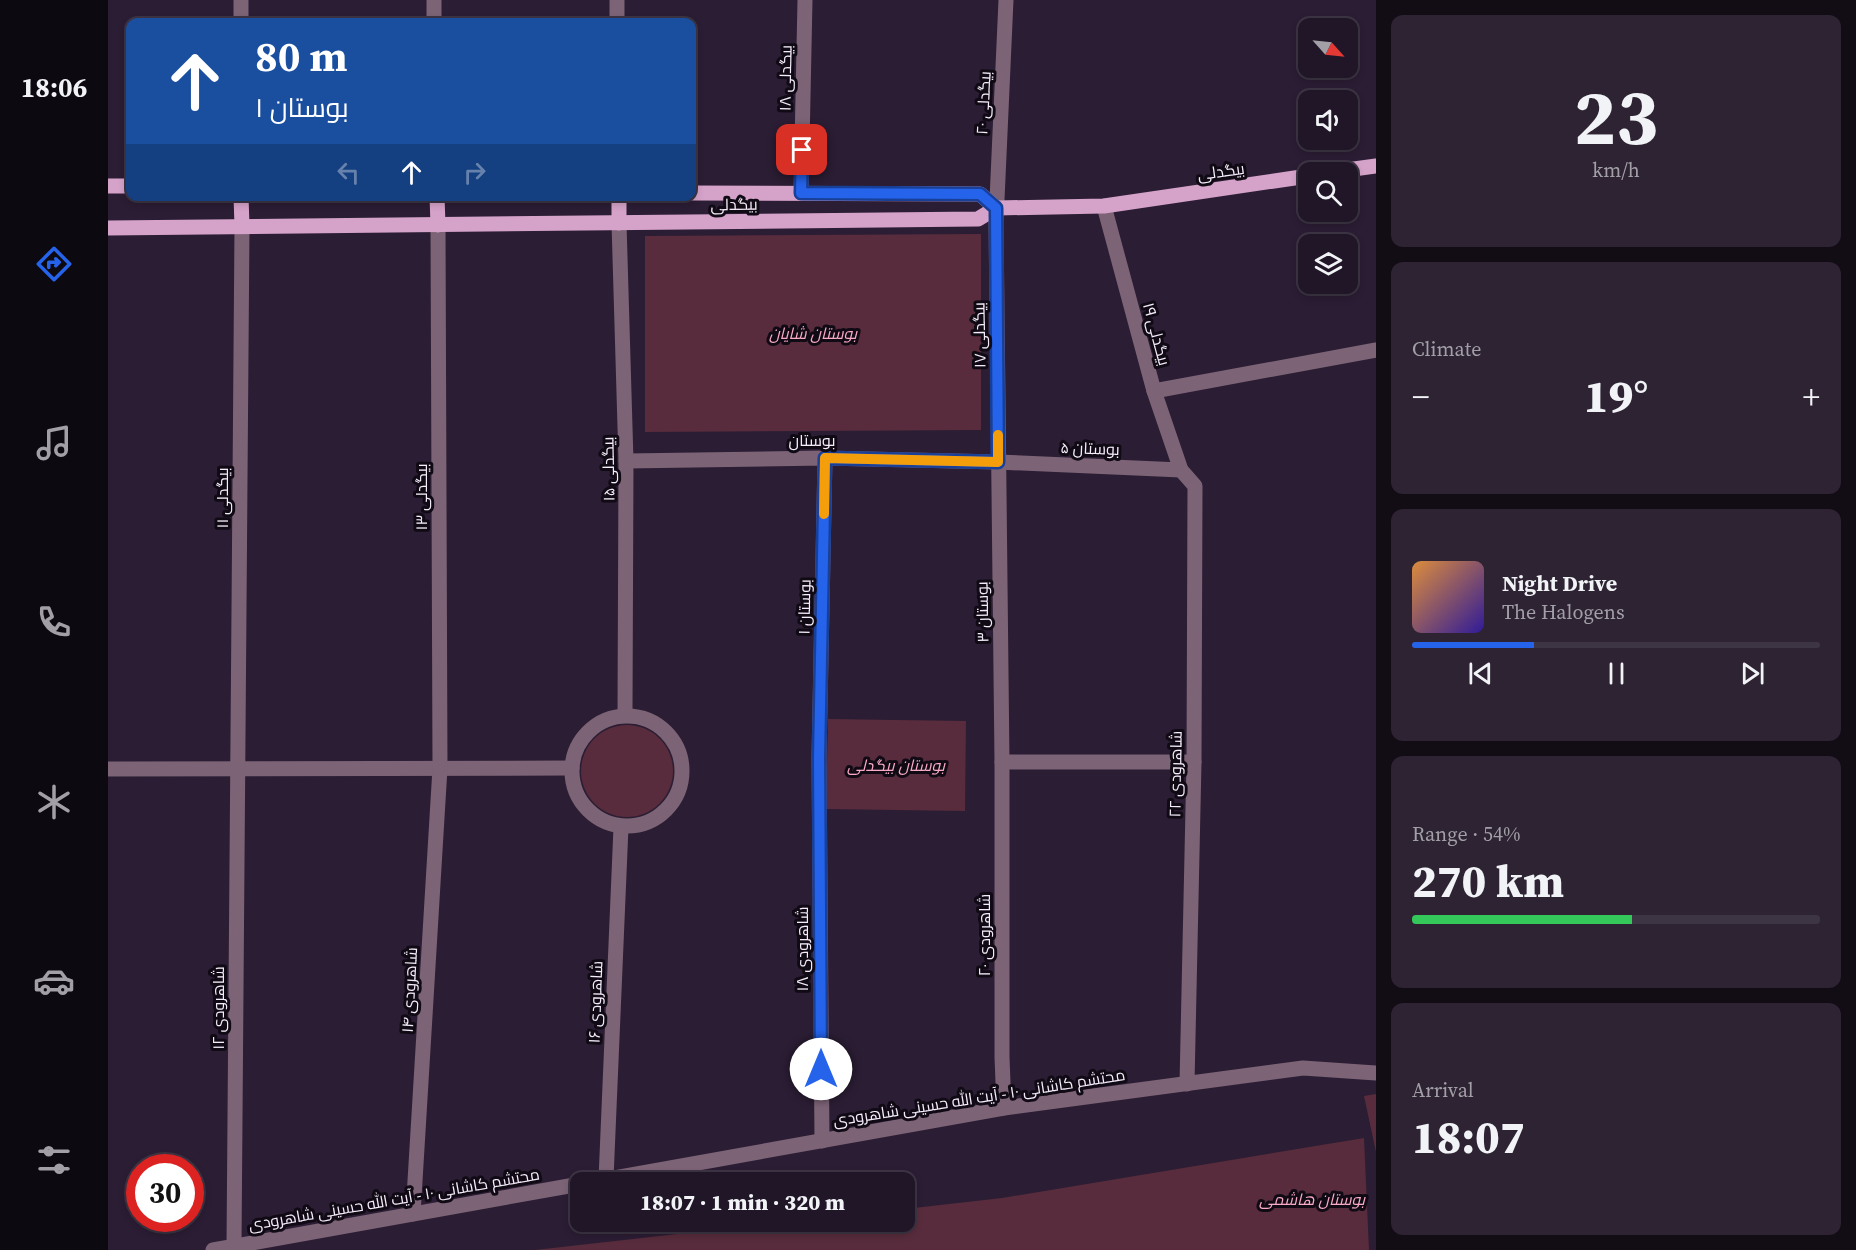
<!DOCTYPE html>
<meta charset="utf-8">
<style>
body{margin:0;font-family:"Source Serif 4",Cairo,serif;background:#2d2333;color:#f1f3f6;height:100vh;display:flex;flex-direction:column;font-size:22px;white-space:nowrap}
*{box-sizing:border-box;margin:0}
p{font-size:20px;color:#a29fa7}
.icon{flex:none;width:33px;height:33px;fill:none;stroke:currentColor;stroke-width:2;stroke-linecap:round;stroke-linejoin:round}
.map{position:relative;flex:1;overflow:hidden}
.drawer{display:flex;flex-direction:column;gap:15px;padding:15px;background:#120c15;width:480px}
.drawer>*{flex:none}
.top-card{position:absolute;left:18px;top:18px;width:570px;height:183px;border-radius:12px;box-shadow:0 3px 9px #0003,0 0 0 2px #3d3544;background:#1a4fa0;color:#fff;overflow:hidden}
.needle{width:39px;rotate:117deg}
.controls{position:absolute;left:1190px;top:18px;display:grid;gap:12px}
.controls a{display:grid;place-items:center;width:60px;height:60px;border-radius:12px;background:#201627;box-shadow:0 3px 9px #0003,0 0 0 2px #3d3544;font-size:30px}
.speed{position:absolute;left:18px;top:1154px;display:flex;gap:12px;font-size:30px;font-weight:700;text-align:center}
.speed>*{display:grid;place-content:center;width:78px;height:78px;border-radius:50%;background:#201627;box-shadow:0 3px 9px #0003,0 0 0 2px #3d3544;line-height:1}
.speed .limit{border:9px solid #d22;background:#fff;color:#111}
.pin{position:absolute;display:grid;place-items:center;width:51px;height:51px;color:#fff;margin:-26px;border-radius:12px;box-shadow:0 3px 9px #0006}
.me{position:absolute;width:66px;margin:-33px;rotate:0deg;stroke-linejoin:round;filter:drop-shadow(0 0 4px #0008)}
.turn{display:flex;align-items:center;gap:21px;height:126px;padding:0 30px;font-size:27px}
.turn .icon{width:78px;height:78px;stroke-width:2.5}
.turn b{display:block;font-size:42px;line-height:51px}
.lanes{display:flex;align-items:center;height:57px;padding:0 30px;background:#0003;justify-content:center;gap:30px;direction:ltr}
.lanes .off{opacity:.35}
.big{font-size:45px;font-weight:800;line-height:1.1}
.drawer .card{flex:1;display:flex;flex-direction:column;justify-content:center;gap:9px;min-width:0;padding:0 21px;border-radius:12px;background:#2d2333}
.drawer .dial{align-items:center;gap:0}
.dial b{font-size:78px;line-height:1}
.song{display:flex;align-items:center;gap:18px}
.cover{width:72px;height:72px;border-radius:9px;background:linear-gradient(135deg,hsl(30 70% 55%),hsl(250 70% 35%))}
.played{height:6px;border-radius:3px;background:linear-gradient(90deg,#2563eb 30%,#3d3544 30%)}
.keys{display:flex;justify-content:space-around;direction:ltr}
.heat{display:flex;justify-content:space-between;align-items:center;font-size:33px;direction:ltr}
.charge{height:9px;border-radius:4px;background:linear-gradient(90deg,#34c759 54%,#3d3544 0)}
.trip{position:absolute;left:462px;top:1172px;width:345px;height:60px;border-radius:12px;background:#201627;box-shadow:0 3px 9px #0003,0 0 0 2px #3d3544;font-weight:800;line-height:60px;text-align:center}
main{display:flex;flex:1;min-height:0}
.menu{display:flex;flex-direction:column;width:108px;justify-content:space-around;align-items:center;background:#0d0910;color:#a29fa7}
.menu .icon{width:42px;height:42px}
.menu .active{color:#2563eb}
.menu b{font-size:27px;color:#f1f3f6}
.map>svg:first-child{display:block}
.green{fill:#582c3c}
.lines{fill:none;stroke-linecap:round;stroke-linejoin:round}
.minor{stroke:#7c6376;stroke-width:15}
.major{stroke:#d5a2c9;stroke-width:15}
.route-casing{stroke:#184099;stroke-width:15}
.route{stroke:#2563eb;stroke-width:10}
.slow{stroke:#f59e0b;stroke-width:10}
.labels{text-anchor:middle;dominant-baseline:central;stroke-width:6;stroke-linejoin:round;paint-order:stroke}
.street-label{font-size:16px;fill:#f6edfc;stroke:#100a14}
.park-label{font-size:16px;font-style:italic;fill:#fbabc6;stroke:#100a14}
</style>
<main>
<nav class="menu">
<b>18:06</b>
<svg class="icon active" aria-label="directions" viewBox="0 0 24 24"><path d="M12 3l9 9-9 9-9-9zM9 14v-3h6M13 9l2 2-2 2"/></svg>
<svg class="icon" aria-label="music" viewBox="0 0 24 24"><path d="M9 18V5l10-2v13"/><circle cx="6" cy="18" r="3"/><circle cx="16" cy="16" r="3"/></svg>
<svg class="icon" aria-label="phone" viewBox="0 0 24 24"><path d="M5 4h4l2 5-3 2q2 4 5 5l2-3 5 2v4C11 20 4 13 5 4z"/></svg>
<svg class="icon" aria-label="climate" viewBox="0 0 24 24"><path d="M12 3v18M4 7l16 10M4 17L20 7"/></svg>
<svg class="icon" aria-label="car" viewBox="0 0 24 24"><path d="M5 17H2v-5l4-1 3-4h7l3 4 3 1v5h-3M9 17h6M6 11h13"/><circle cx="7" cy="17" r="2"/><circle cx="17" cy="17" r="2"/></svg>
<svg class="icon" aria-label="filters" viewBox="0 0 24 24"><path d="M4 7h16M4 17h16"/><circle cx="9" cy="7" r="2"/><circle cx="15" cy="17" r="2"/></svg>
</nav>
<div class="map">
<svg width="1268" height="1250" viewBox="0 0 1268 1250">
<rect width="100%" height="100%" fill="#2b1d34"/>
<g class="green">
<polygon points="873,234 873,430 537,432 537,236"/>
<polygon points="720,719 858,721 857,811 718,809"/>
<circle cx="519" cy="771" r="46"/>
<polygon points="1268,1094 1268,1152 1256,1096"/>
<polygon points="1256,1138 1261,1250 427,1250 684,1221 796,1221 797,1209 894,1198"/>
</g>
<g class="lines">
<g class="minor">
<polyline points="133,0 133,22"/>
<polyline points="326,0 326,22"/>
<polyline points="509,0 509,22"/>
<polyline points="693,193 697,0"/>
<polyline points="996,206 1046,391 1073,470 1087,486 1086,762 1079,1084"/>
<polyline points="511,223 518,461 517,715"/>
<polyline points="1046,391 1268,350"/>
<polyline points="518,461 717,458 890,462 1073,470"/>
<circle cx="519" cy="771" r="55"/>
<polyline points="894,762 1086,762"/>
<polyline points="0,769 464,768"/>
<polyline points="896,1108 894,1057 894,762 888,222 898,0"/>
<polyline points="714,1141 711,757 717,458"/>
<polyline points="498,1179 513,827"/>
<polyline points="484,1182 896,1108 1195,1068 1268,1073"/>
<polyline points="305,1214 332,768 330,225"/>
<polyline points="126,1246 134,226"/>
<polyline points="105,1250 472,1184"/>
</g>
<g class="major">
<polyline points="1224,172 1268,166"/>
<polyline points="0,186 22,186"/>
<polyline points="584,193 872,194 888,208"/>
<polyline points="133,196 134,226"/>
<polyline points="329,196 330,225"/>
<polyline points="511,223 511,196"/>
<polyline points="0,228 870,219 888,208 996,206 1200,176"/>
</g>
</g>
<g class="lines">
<g class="route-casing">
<polyline id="route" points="694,150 693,193 872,194 888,208 890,462 717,458 711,757 713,1069"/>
</g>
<use href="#route" class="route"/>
<polyline class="slow" points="716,514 717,458 890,462 890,435"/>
</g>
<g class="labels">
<g class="street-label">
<text transform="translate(677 78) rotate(-89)">بیگدلی ۱۸</text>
<text transform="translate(875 103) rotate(-87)">بیگدلی ۲۰</text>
<text transform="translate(1113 171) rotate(-8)">بیگدلی</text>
<text transform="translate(626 204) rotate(-1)">بیگدلی</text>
<text transform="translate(1049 334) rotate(75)">بیگدلی ۱۹</text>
<text transform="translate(871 335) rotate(-91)">بیگدلی ۱۷</text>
<text x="704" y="440">بوستان</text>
<text transform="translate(982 448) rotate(2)">بوستان ۵</text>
<text transform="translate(500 469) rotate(-91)">بیگدلی ۱۵</text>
<text transform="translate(313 497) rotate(-90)">بیگدلی ۱۳</text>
<text transform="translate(114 498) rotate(-90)">بیگدلی ۱۱</text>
<text transform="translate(696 607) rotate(-89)">بوستان ۱</text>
<text transform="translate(874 612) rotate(-91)">بوستان ۳</text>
<text transform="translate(1067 774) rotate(-89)">شاهرودی ۲۲</text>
<text transform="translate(876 935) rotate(-90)">شاهرودی ۲۰</text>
<text transform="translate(694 949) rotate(-90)">شاهرودی ۱۸</text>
<text transform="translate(301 990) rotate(-87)">شاهرودی ۱۴</text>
<text transform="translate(487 1002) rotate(-88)">شاهرودی ۱۶</text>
<text transform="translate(110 1008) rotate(-90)">شاهرودی ۱۲</text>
<text transform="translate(871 1097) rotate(-9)">محتشم کاشانی ۱۰ - آیت الله حسینی شاهرودی</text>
<text transform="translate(286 1199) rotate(-10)">محتشم کاشانی ۱۰ - آیت الله حسینی شاهرودی</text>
</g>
<g class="park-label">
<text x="705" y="333">بوستان شایان</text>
<text x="788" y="765">بوستان بیگدلی</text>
<text x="1204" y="1199">بوستان هاشمی</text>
</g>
</g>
</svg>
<div class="controls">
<a><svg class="needle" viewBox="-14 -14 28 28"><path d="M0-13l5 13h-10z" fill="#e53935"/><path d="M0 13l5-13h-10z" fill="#a29fa7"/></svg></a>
<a><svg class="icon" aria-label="sound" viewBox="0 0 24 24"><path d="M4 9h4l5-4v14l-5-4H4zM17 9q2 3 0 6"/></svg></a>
<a><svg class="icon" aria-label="search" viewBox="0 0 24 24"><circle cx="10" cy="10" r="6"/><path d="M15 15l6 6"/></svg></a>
<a><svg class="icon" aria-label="layers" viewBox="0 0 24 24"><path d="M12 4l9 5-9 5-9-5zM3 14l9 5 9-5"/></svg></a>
</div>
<div class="speed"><div class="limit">30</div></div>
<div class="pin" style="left:694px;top:150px;background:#d93025"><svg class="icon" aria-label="arrive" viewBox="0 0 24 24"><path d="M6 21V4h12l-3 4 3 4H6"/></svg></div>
<svg class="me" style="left:713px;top:1069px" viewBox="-20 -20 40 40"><circle r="19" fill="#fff"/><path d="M0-13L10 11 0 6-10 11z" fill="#2563eb"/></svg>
<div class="trip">18:07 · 1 min · 320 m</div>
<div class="top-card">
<div class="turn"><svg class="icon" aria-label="ahead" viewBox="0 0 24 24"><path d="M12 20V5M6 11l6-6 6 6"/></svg><div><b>80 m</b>بوستان ۱</div></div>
<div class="lanes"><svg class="icon off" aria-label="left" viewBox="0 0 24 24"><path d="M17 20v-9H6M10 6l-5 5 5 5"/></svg><svg class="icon" aria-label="ahead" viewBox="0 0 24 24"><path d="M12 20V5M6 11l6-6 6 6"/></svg><svg class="icon off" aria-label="right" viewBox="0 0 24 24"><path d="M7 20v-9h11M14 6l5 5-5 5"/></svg></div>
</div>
</div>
<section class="drawer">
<div class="card dial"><b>23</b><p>km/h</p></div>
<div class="card"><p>Climate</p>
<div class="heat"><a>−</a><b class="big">19°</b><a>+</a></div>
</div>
<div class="card">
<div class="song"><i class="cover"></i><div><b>Night Drive</b><p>The Halogens</p></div></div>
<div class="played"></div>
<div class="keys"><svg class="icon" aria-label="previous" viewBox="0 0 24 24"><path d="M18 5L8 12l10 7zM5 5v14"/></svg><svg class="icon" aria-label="pause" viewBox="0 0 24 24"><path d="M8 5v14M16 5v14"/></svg><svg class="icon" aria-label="next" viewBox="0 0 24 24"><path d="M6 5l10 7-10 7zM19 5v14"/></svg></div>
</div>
<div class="card"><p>Range · 54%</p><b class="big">270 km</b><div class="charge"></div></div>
<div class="card"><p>Arrival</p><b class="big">18:07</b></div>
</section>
</main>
